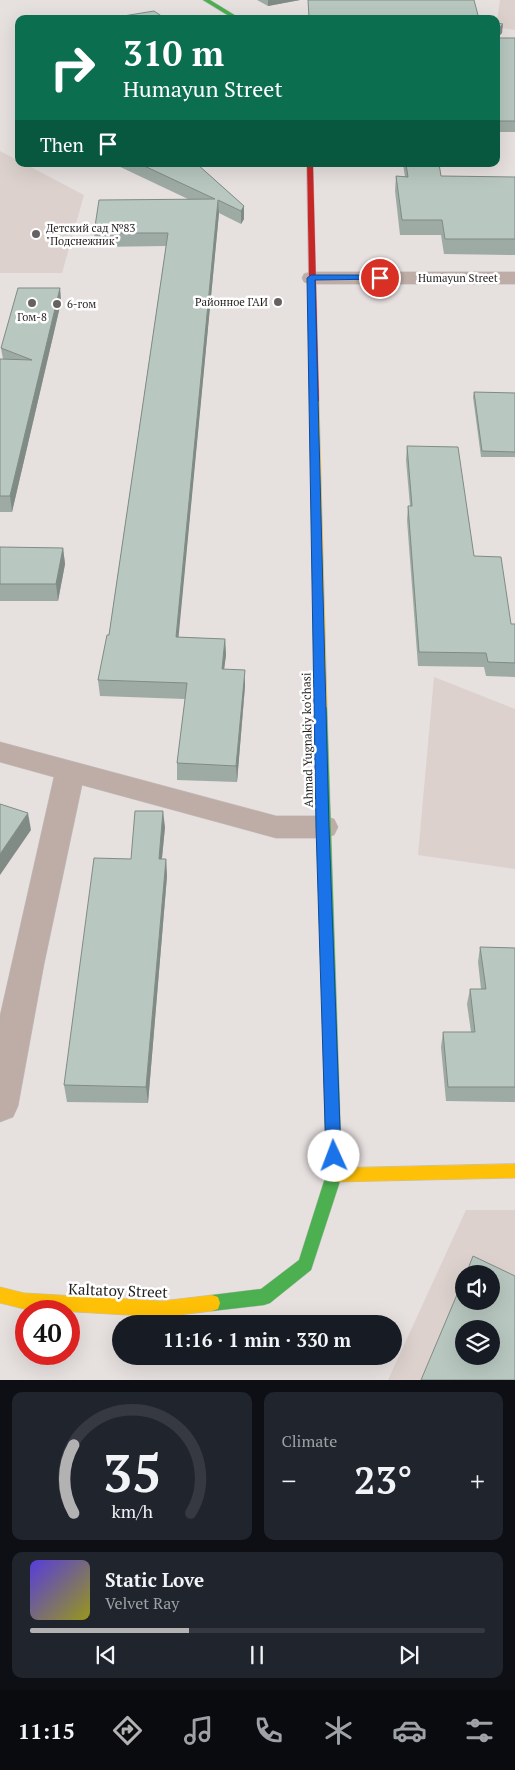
<!DOCTYPE html>
<meta charset="utf-8">
<style>
body{margin:0;font-family:"PT Serif",serif;background:#20242c;color:#f1f3f6;height:100vh;display:flex;flex-direction:column;font-size:19px;white-space:nowrap}
*{box-sizing:border-box;margin:0}
p{font-size:16px;color:#9ea1a6}
.icon{flex:none;width:28px;height:28px;fill:none;stroke:currentColor;stroke-width:2;stroke-linecap:round;stroke-linejoin:round}
.map{position:relative;height:1380px;overflow:hidden}
.side{display:flex;flex-direction:column;gap:12px;padding:12px;background:#0d0f14;flex:1}
.side>*{flex:none}
.banner{position:absolute;left:15px;top:15px;width:485px;height:152px;border-radius:10px;box-shadow:0 5px 20px #0002;background:#0b6e4f;color:#fff;overflow:hidden}
.controls{position:absolute;left:455px;top:1265px;display:grid;gap:10px}
.controls a{display:grid;place-items:center;width:45px;height:45px;border-radius:50%;background:#171b24;box-shadow:0 5px 20px #0002;font-size:25px}
.speed{position:absolute;left:15px;top:1300px;display:flex;gap:10px;font-size:25px;font-weight:700;text-align:center}
.speed>*{display:grid;place-content:center;width:65px;height:65px;border-radius:50%;background:#171b24;box-shadow:0 5px 20px #0002;line-height:1}
.speed .limit{border:8px solid #d22;background:#fff;color:#111}
.pin{position:absolute;display:grid;place-items:center;width:42px;height:42px;color:#fff;margin:-21px;border:2px solid #fff;border-radius:50%;box-shadow:0 1px 5px #0007}
.me{position:absolute;width:55px;margin:-28px;rotate:358deg;stroke-linejoin:round;filter:drop-shadow(0 0 4px #0008)}
.turn{display:flex;align-items:center;gap:18px;height:105px;padding:0 25px;font-size:22px}
.turn .icon{width:65px;height:65px;stroke-width:2.5}
.turn b{display:block;font-size:35px;line-height:42px}
.then{display:flex;align-items:center;height:48px;padding:0 25px;background:#0003;gap:10px;font-size:19px}
.big{font-size:38px;font-weight:600;line-height:1.1}
.side .widget{flex:1;display:flex;flex-direction:column;justify-content:center;gap:8px;min-width:0;padding:0 18px;border-radius:10px;background:#20242c}
.side .dial{align-items:center;gap:0}
.dial svg{height:130px;overflow:visible;fill:none;stroke:#363941;stroke-width:7;stroke-linecap:round;text-anchor:middle}
.dial text{fill:#f1f3f6;stroke:none}
.song{display:flex;align-items:center;gap:15px}
.cover{width:60px;height:60px;border-radius:8px;background:linear-gradient(135deg,hsl(250 70% 55%),hsl(60 70% 35%))}
.played{height:5px;border-radius:2px;background:linear-gradient(90deg,#b3b2b3 35%,#363941 35%)}
.keys{display:flex;justify-content:space-around;direction:ltr}
.heat{display:flex;justify-content:space-between;align-items:center;font-size:28px;direction:ltr}
.side .tiles{flex:1;display:grid;gap:12px;grid-template-columns:1fr 1fr}
.widget:last-child{grid-column:span 2}
.trip{position:absolute;left:112px;top:1315px;width:290px;height:50px;border-radius:25px;background:#171b24;box-shadow:0 5px 20px #0002;font-weight:600;line-height:50px;text-align:center}
.menu{display:flex;height:80px;justify-content:space-around;align-items:center;background:#090b0e;color:#9ea1a6}
.menu .icon{width:35px;height:35px}
.menu .on{color:#b3b2b3}
.menu b{font-size:22px;color:#f1f3f6}
.map>svg:first-child{display:block}
.built{fill:#dcd1cd;fill-rule:evenodd}
.lines{fill:none;stroke-linecap:round;stroke-linejoin:round}
.street-casing{stroke:#c2bebd;stroke-width:1}
.fast-casing{stroke:#c2bebd;stroke-width:1}
.slow-casing{stroke:#c2bebd;stroke-width:1}
.jam-casing{stroke:#c2bebd;stroke-width:1}
.street{fill:#beaca6;fill-rule:evenodd}
.fast{fill:#4caf50;fill-rule:evenodd}
.slow{fill:#ffc107;fill-rule:evenodd}
.jam{fill:#c62828;fill-rule:evenodd}
.wall{fill:#9eaba5}
.shaded-wall{fill:#818b86}
.building{fill:#b8c7c0;stroke:#818b86;fill-rule:evenodd}
.route{fill:#1a73e8;stroke:#114b97}
.poi-dot{fill:#676261;stroke:#fff;stroke-width:2}
.labels{text-anchor:middle;dominant-baseline:central;stroke-width:5;stroke-linejoin:round;paint-order:stroke}
.far-poi-label{font-size:11px;fill:#221e1d;stroke:#fff;text-anchor:start}
.far-street-label{font-size:11px;fill:#221e1d;stroke:#fff}
.street-label{font-size:12px;fill:#221e1d;stroke:#fff}
.near-street-label{font-size:15px;fill:#221e1d;stroke:#fff}
</style>
<div class="map">
<svg width="515" height="1380" viewBox="0 0 515 1380">
<rect width="100%" height="100%" fill="#e6e0df"/>
<g class="built">
<polygon points="500,0 515,0 515,30 496,27"/>
<polygon points="0,151 19,161 19,164 25,164 84,195 62,273 0,273"/>
<polygon points="434,677 515,709 515,869 418,855"/>
<path d="M 466,1210 L 515,1210 L 515,1380 L 388,1380 ZM 464,1274 L 491,1274 L 491,1301 L 464,1301 ZM 464,1329 L 491,1329 L 491,1356 L 464,1356 Z"/>
</g>
<g class="lines">
<g class="street-casing">
<g id="street">
<polygon points="311,272 515,272 515,284 311,284 304,282 302,278 304,274"/>
<polygon points="0,742 276,816 323,816 334,819 338,827 334,835 323,838 276,838 82,785 44,964 18,1106 13,1117 0,1122 0,1016 54,777 0,762"/>
</g>
</g>
<g class="fast-casing">
<g id="fast">
<polygon points="203,0 210,0 241,19 234,19"/>
<polygon points="321,703 327,707 342,1175 311,1270 270,1303 264,1305 212,1311 206,1309 204,1303 206,1297 212,1295 261,1289 299,1260 326,1175 315,707"/>
</g>
</g>
<g class="slow-casing">
<g id="slow">
<polygon points="315,398 319,401 327,707 321,711 315,707 311,401"/>
<polygon points="515,1164 515,1178 334,1182 329,1180 326,1175 329,1170 334,1168"/>
<polygon points="0,1287 24,1293 162,1301 212,1295 218,1297 220,1303 218,1309 212,1311 162,1317 24,1309 0,1303"/>
</g>
</g>
<g class="jam-casing">
<polygon id="jam" points="307,164 313,164 319,401 315,404 311,401"/>
</g>
<use href="#street" class="street"/>
<use href="#fast" class="fast"/>
<use href="#slow" class="slow"/>
<use href="#jam" class="jam"/>
</g>
<g class="wall">
<polygon points="257,0 300,0 268,6"/>
<polygon points="496,23 502,33 497,38 515,38 515,132 496,132"/>
<polygon points="114,164 197,164 244,206 244,219 241,224 219,213 178,637 225,639 226,655 224,669 245,686 237,782 177,780 177,763 185,699 100,696 98,680 109,635 166,246 95,247 94,233 188,199"/>
<polygon points="403,164 439,164 441,176 515,177 515,255 444,254 441,235 400,235 395,191 396,176 405,177"/>
<polygon points="60,288 61,302 12,512 0,512 0,359 3,359 1,348"/>
<polygon points="474,392 515,393 515,457 481,457 473,397"/>
<polygon points="407,446 474,556 511,624 515,624 515,677 486,676 484,667 418,666 407,520 408,506 410,506 406,460"/>
<polygon points="0,547 63,548 65,564 58,601 0,601"/>
<polygon points="165,827 162,859 166,859 167,876 148,1103 67,1102 64,1085 131,859"/>
<polygon points="480,947 515,948 515,1102 446,1101 441,1047 443,1032 471,1032 467,1004 470,989 481,989 478,962"/>
</g>
<g class="shaded-wall">
<polygon points="268,0 300,0 268,6"/>
<polygon points="503,24 502,33 496,39 496,31"/>
<polygon points="218,200 219,213 177,653 176,637"/>
<polygon points="244,206 244,219 241,224 241,211"/>
<polygon points="60,288 61,302 12,512 10,496"/>
<polygon points="63,548 65,564 58,601 56,584"/>
<polygon points="225,639 226,655 222,685 222,669"/>
<polygon points="245,670 245,686 237,782 236,766"/>
<polygon points="163,811 165,827 160,876 159,859"/>
<polygon points="28,813 31,830 0,875 0,854"/>
<polygon points="166,859 167,876 148,1103 146,1087"/>
</g>
<g class="building">
<polygon points="308,0 474,0 479,19 311,19 310,17 309,17"/>
<polygon points="154,11 166,19 105,19"/>
<polygon points="496,23 503,24 496,31"/>
<rect x="496" y="38" width="19" height="83"/>
<polygon points="140,164 197,164 244,206 241,211 218,200 176,637 225,639 222,669 245,670 236,766 177,763 187,683 98,680 107,635 109,635 168,233 94,233 99,200 215,199"/>
<polygon points="406,164 439,164 441,176 515,177 515,239 445,239 442,220 402,220 396,176 408,177"/>
<polygon points="18,288 60,288 10,496 0,496 0,359 32,360 1,348"/>
<polygon points="474,392 515,393 515,452 482,451"/>
<polygon points="407,446 458,447 474,556 501,557 511,624 515,624 515,663 488,662 486,653 419,652 408,506 412,506"/>
<polygon points="0,547 63,548 56,584 0,584"/>
<polygon points="0,804 28,813 0,854"/>
<polygon points="135,811 163,811 159,859 166,859 146,1087 64,1085 94,858 131,859"/>
<polygon points="480,947 515,948 515,1087 448,1087 443,1032 475,1032 470,989 486,989"/>
<path d="M 473,1256 L 515,1276 L 515,1380 L 421,1380 L 464,1278 L 464,1301 L 491,1301 L 491,1274 L 466,1274 ZM 464,1329 L 491,1329 L 491,1356 L 464,1356 Z"/>
</g>
<polygon class="route" points="380,275 384,278 383,279 315,280 329,827 341,1156 339,1161 334,1163 328,1161 326,1156 316,827 307,278 311,275"/>
<g class="poi-dot">
<circle cx="36" cy="234" r="5"/>
<circle cx="278" cy="302" r="5"/>
<circle cx="32" cy="303" r="5"/>
<circle cx="57" cy="304" r="5"/>
</g>
<g class="labels">
<g class="far-poi-label">
<text x="46" y="228">Детский сад №83<tspan x="46" dy="13">"Подснежник"</tspan></text>
<text x="268" y="302" text-anchor="end">Районное ГАИ</text>
<text x="67" y="304">6-гом</text>
<text x="32" y="317" text-anchor="middle">Гом-8</text>
</g>
<g class="far-street-label">
<text x="458" y="278">Humayun Street</text>
</g>
<g class="street-label">
<text transform="translate(307 740) rotate(-91)">Ahmad Yugnakiy ko'chasi</text>
</g>
<g class="near-street-label">
<text transform="translate(118 1290) rotate(2)">Kaltatoy Street</text>
</g>
</g>
</svg>
<div class="controls">
<a><svg class="icon" aria-label="sound" viewBox="0 0 24 24"><path d="M4 9h4l5-4v14l-5-4H4zM17 9q2 3 0 6"/></svg></a>
<a><svg class="icon" aria-label="layers" viewBox="0 0 24 24"><path d="M12 4l9 5-9 5-9-5zM3 14l9 5 9-5"/></svg></a>
</div>
<div class="speed"><div class="limit">40</div></div>
<div class="pin" style="left:380px;top:278px;background:#d93025"><svg class="icon" aria-label="arrive" viewBox="0 0 24 24"><path d="M6 21V4h12l-3 4 3 4H6"/></svg></div>
<svg class="me" style="left:334px;top:1156px" viewBox="-20 -20 40 40"><circle r="19" fill="#fff"/><path d="M0-13L10 11 0 6-10 11z" fill="#1a73e8"/></svg>
<div class="trip">11:16 · 1 min · 330 m</div>
<div class="banner">
<div class="turn"><svg class="icon" aria-label="right" viewBox="0 0 24 24"><path d="M7 20v-9h11M14 6l5 5-5 5"/></svg><div><b>310 m</b>Humayun Street</div></div>
<div class="then">Then<svg class="icon" aria-label="arrive" viewBox="0 0 24 24"><path d="M6 21V4h12l-3 4 3 4H6"/></svg></div>
</div>
</div>
<section class="side">
<div class="tiles">
<div class="widget dial"><svg viewBox="0 0 100 80">
<path d="M14 69A42 42 0 1 1 86 69"/>
<path d="M14 69A42 42 0 0 1 14 27" stroke="#b3b2b3"/>
<text x="50" y="56" font-size="32" font-weight="700">35</text>
<text x="50" y="72" font-size="11">km/h</text>
</svg></div>
<div class="widget"><p>Climate</p>
<div class="heat"><a>−</a><b class="big">23°</b><a>+</a></div>
</div>
<div class="widget">
<div class="song"><i class="cover"></i><div><b>Static Love</b><p>Velvet Ray</p></div></div>
<div class="played"></div>
<div class="keys"><svg class="icon" aria-label="previous" viewBox="0 0 24 24"><path d="M18 5L8 12l10 7zM5 5v14"/></svg><svg class="icon" aria-label="pause" viewBox="0 0 24 24"><path d="M8 5v14M16 5v14"/></svg><svg class="icon" aria-label="next" viewBox="0 0 24 24"><path d="M6 5l10 7-10 7zM19 5v14"/></svg></div>
</div>
</div>
</section>
<nav class="menu">
<b>11:15</b>
<svg class="icon on" aria-label="directions" viewBox="0 0 24 24"><path d="M12 3l9 9-9 9-9-9zM9 14v-3h6M13 9l2 2-2 2"/></svg>
<svg class="icon" aria-label="music" viewBox="0 0 24 24"><path d="M9 18V5l10-2v13"/><circle cx="6" cy="18" r="3"/><circle cx="16" cy="16" r="3"/></svg>
<svg class="icon" aria-label="phone" viewBox="0 0 24 24"><path d="M5 4h4l2 5-3 2q2 4 5 5l2-3 5 2v4C11 20 4 13 5 4z"/></svg>
<svg class="icon" aria-label="climate" viewBox="0 0 24 24"><path d="M12 3v18M4 7l16 10M4 17L20 7"/></svg>
<svg class="icon" aria-label="car" viewBox="0 0 24 24"><path d="M5 17H2v-5l4-1 3-4h7l3 4 3 1v5h-3M9 17h6M6 11h13"/><circle cx="7" cy="17" r="2"/><circle cx="17" cy="17" r="2"/></svg>
<svg class="icon" aria-label="filters" viewBox="0 0 24 24"><path d="M4 7h16M4 17h16"/><circle cx="9" cy="7" r="2"/><circle cx="15" cy="17" r="2"/></svg>
</nav>
